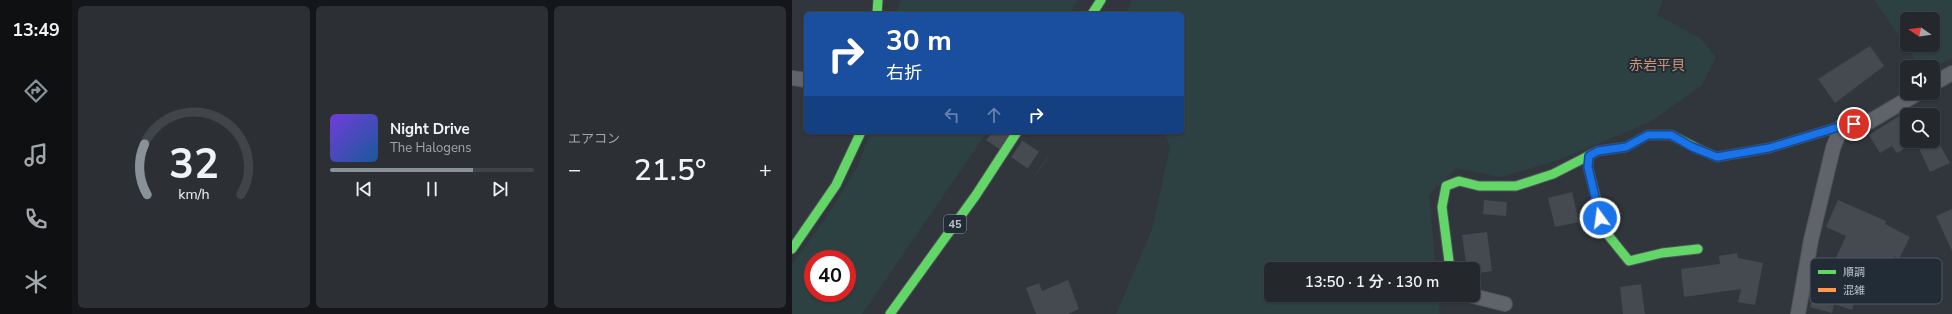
<!DOCTYPE html>
<html lang="ja">
<meta charset="utf-8">
<style>
body{margin:0;font-family:"Nunito Sans","Noto Sans JP",sans-serif;background:#2c3035;color:#f1f3f6;height:100vh;display:flex;flex-direction:column;font-size:15px;white-space:nowrap}
*{box-sizing:border-box;margin:0}
p{font-size:13px;color:#a3a6aa}
.icon{flex:none;width:22px;height:22px;fill:none;stroke:currentColor;stroke-width:2;stroke-linecap:round;stroke-linejoin:round}
.map{position:relative;flex:1;overflow:hidden}
.panel{display:flex;flex-direction:column;gap:6px;padding:6px;background:#141619;width:720px}
.panel>*{flex:none}
.top-card{position:absolute;left:12px;top:12px;width:380px;height:122px;border-radius:6px;box-shadow:0 1px 3px #0004,0 0 0 1px #414449;background:#1a4fa0;color:#fff;overflow:hidden}
.needle{width:26px;rotate:283deg}
.tools{position:absolute;left:1108px;top:12px;display:grid;gap:8px}
.tools a{display:grid;place-items:center;width:40px;height:40px;border-radius:6px;background:#24282d;box-shadow:0 1px 3px #0004,0 0 0 1px #414449;font-size:20px}
.speed{position:absolute;left:12px;top:250px;display:flex;gap:8px;font-size:20px;font-weight:700;text-align:center}
.speed>*{display:grid;place-content:center;width:52px;height:52px;border-radius:50%;background:#24282d;box-shadow:0 1px 3px #0004,0 0 0 1px #414449;line-height:1}
.speed .limit{border:6px solid #d22;background:#fff;color:#111}
.pin{position:absolute;display:grid;place-items:center;width:34px;height:34px;color:#fff;margin:-17px;border:2px solid #fff;border-radius:50%;box-shadow:0 1px 4px #0007}
.me{position:absolute;width:44px;margin:-22px;rotate:346deg;stroke-linejoin:round;filter:drop-shadow(0 0 3px #0008)}
.turn{display:flex;align-items:center;gap:14px;height:84px;padding:0 16px;font-size:18px}
.turn .icon{width:52px;height:52px;stroke-width:2.5}
.turn b{display:block;font-size:28px;line-height:34px}
.lanes{display:flex;align-items:center;height:38px;padding:0 16px;background:#0003;justify-content:center;gap:20px;direction:ltr}
.lanes .off{opacity:.35}
.big{font-size:30px;font-weight:600;line-height:1.1}
.panel .widget{flex:1;display:flex;flex-direction:column;justify-content:center;gap:6px;min-width:0;padding:0 14px;border-radius:6px;background:#2c3035}
.panel .dial{align-items:center;gap:0}
.dial svg{height:104px;overflow:visible;fill:none;stroke:#414449;stroke-width:7;stroke-linecap:round;text-anchor:middle}
.dial text{fill:#f1f3f6;stroke:none}
.song{display:flex;align-items:center;gap:12px}
.cover{width:48px;height:48px;border-radius:6px;background:linear-gradient(135deg,hsl(260 70% 55%),hsl(210 70% 35%))}
.played{height:4px;border-radius:2px;background:linear-gradient(90deg,#8a9299 70%,#414449 70%)}
.keys{display:flex;justify-content:space-around;direction:ltr}
.heat{display:flex;justify-content:space-between;align-items:center;font-size:22px;direction:ltr}
.panel .tiles{flex:1;display:grid;gap:6px;grid-template-columns:repeat(3,1fr)}
.trip{position:absolute;left:472px;top:262px;width:216px;height:40px;border-radius:6px;background:#24282d;box-shadow:0 1px 3px #0004,0 0 0 1px #414449;font-weight:600;line-height:40px;text-align:center}
main{display:flex;flex:1;min-height:0}
.dock{display:flex;flex-direction:column;width:72px;justify-content:space-around;align-items:center;background:#0e1012;color:#a3a6aa}
.dock .icon{width:28px;height:28px}
.dock .selected{color:#8a9299}
.dock b{font-size:18px;color:#f1f3f6}
.map>svg:first-child{display:block}
.green{fill:#2d4042;fill-rule:evenodd}
.building{fill:#444a50}
.lines{fill:none;stroke-linecap:round;stroke-linejoin:round}
.secondary-tunnel{stroke:#454b51;stroke-width:20;stroke-dasharray:20 10;stroke-linecap:butt}
.street-casing{stroke:#4d5358;stroke-width:16}
.fast-casing{stroke:#4d5358;stroke-width:11}
.slow-casing{stroke:#4d5358;stroke-width:11}
.street{stroke:#60646a;stroke-width:14}
.fast{stroke:#63d668;stroke-width:9}
.slow{stroke:#ff974d;stroke-width:9}
.route-casing{stroke:#114b97;stroke-width:10}
.route{stroke:#1a73e8;stroke-width:7}
.labels{text-anchor:middle;dominant-baseline:central;stroke-width:4;stroke-linejoin:round;paint-order:stroke}
.shield{fill:#222c37;stroke:#8d969f;stroke-width:1}
.shield-label{font-size:11px;font-weight:bold;fill:#bbc3cb}
.quarter-label{font-size:14px;fill:#ce9473;stroke:#222c37}
.key{fill:#222c37;stroke:#505963;stroke-width:1}
.key-label{font-size:11px;fill:#bbc3cb}
</style>
<main>
<nav class="dock">
<b>13:49</b>
<svg class="icon selected" aria-label="directions" viewBox="0 0 24 24"><path d="M12 3l9 9-9 9-9-9zM9 14v-3h6M13 9l2 2-2 2"/></svg>
<svg class="icon" aria-label="music" viewBox="0 0 24 24"><path d="M9 18V5l10-2v13"/><circle cx="6" cy="18" r="3"/><circle cx="16" cy="16" r="3"/></svg>
<svg class="icon" aria-label="phone" viewBox="0 0 24 24"><path d="M5 4h4l2 5-3 2q2 4 5 5l2-3 5 2v4C11 20 4 13 5 4z"/></svg>
<svg class="icon" aria-label="climate" viewBox="0 0 24 24"><path d="M12 3v18M4 7l16 10M4 17L20 7"/></svg>
</nav>
<section class="panel">
<div class="tiles">
<div class="widget dial"><svg viewBox="0 0 100 80">
<path d="M14 69A42 42 0 1 1 86 69"/>
<path d="M14 69A42 42 0 0 1 12 30" stroke="#8a9299"/>
<text x="50" y="56" font-size="32" font-weight="700">32</text>
<text x="50" y="72" font-size="11">km/h</text>
</svg></div>
<div class="widget">
<div class="song"><i class="cover"></i><div><b>Night Drive</b><p>The Halogens</p></div></div>
<div class="played"></div>
<div class="keys"><svg class="icon" aria-label="previous" viewBox="0 0 24 24"><path d="M18 5L8 12l10 7zM5 5v14"/></svg><svg class="icon" aria-label="pause" viewBox="0 0 24 24"><path d="M8 5v14M16 5v14"/></svg><svg class="icon" aria-label="next" viewBox="0 0 24 24"><path d="M6 5l10 7-10 7zM19 5v14"/></svg></div>
</div>
<div class="widget"><p>エアコン</p>
<div class="heat"><a>−</a><b class="big">21.5°</b><a>+</a></div>
</div>
</div>
</section>
<div class="map">
<svg width="1160" height="314" viewBox="0 0 1160 314">
<rect width="100%" height="100%" fill="#30363c"/>
<g class="green">
<polygon points="109,0 286,0 277,14 103,14"/>
<polygon points="339,0 871,0 865,15 908,38 924,57 910,85 858,122 767,160 709,177 664,168 637,195 644,269 479,269 479,295 646,295 648,314 324,314 360,229 378,147 372,132 390,132 390,14 335,14"/>
<path d="M 1082,0 L 1160,0 L 1160,58 L 1141,68 L 1141,67 L 1132,67 L 1126,63 ZM 1115,19 L 1141,19 L 1141,45 L 1115,45 Z"/>
<path d="M 78,132 L 195,132 L 70,314 L 0,314 L 0,264 L 34,218 L 66,166 ZM 21,259 L 55,259 L 55,293 L 21,293 Z"/>
</g>
<g class="building">
<polygon points="1078,46 1092,66 1043,103 1026,79"/>
<polygon points="1115,111 1115,147 1105,153 1100,146 1088,153 1077,135"/>
<polygon points="1144,138 1158,163 1138,172 1126,146 1136,141 1141,141"/>
<polygon points="780,192 787,222 763,227 756,198"/>
<polygon points="692,200 715,202 714,216 691,214"/>
<polygon points="1046,200 1094,221 1093,224 1118,237 1107,259 1102,256 1082,292 1068,284 1060,310 1042,304 1040,313 1018,307 1026,280 1033,282 1054,236 1034,227"/>
<polygon points="1160,209 1160,251 1144,216"/>
<polygon points="695,232 700,271 681,274 681,269 675,269 670,235"/>
<polygon points="945,253 946,258 971,263 963,305 946,302 949,289 892,297 889,269 928,264 927,256"/>
<polygon points="276,280 287,309 276,314 244,314 234,288 247,283 250,291"/>
<polygon points="849,284 853,314 831,314 828,287"/>
</g>
<g class="lines">
<polyline class="secondary-tunnel" points="200,132 250,166"/>
<g class="street-casing">
<g id="street">
<polyline points="0,78 14,80"/>
<polyline points="1141,84 1160,73"/>
<polyline points="677,295 713,304"/>
<polyline points="1006,314 1019,240 1041,148 1050,126 1075,123 1126,93"/>
</g>
</g>
<g class="fast-casing">
<g id="fast">
<polyline points="85,14 86,0"/>
<polyline points="300,14 309,0"/>
<polyline points="797,156 796,167 812,230 837,261 870,253 906,249"/>
<polyline points="0,249 44,185 69,132"/>
<polyline points="658,269 650,207 654,186 667,181 687,186 724,186 761,174 806,151 834,147 856,135 879,135 906,149"/>
<polyline points="98,314 184,195 225,132"/>
</g>
</g>
<g class="slow-casing">
<polyline id="slow" points="906,149 925,157 977,148 1050,126"/>
</g>
<use href="#street" class="street"/>
<use href="#fast" class="fast"/>
<use href="#slow" class="slow"/>
</g>
<g class="lines">
<g class="route-casing">
<polyline id="route" points="808,218 796,167 797,156 806,151 834,147 856,135 879,135 900,147 925,157 977,148 1050,126 1062,124"/>
</g>
<use href="#route" class="route"/>
</g>
<g class="labels">
<rect class="shield" x="152" y="215" width="22" height="18" rx="3"/>
<g class="shield-label">
<text x="163" y="224">45</text>
</g>
<g class="quarter-label">
<text x="865" y="65">赤岩平貝</text>
</g>
</g>
<rect x="1018" y="258" width="132" height="46" rx="6" class="key"/>
<rect x="1026" y="270" width="18" height="4" fill="#63d668"/>
<rect x="1026" y="288" width="18" height="4" fill="#ff974d"/>
<g class="key-label">
<text x="1051" y="276">順調</text>
<text x="1051" y="294">混雑</text>
</g>
</svg>
<div class="tools">
<a><svg class="needle" viewBox="-14 -14 28 28"><path d="M0-13l5 13h-10z" fill="#e53935"/><path d="M0 13l5-13h-10z" fill="#a3a6aa"/></svg></a>
<a><svg class="icon" aria-label="sound" viewBox="0 0 24 24"><path d="M4 9h4l5-4v14l-5-4H4zM17 9q2 3 0 6"/></svg></a>
<a><svg class="icon" aria-label="search" viewBox="0 0 24 24"><circle cx="10" cy="10" r="6"/><path d="M15 15l6 6"/></svg></a>
</div>
<div class="speed"><div class="limit">40</div></div>
<div class="pin" style="left:1062px;top:124px;background:#d93025"><svg class="icon" aria-label="arrive" viewBox="0 0 24 24"><path d="M6 21V4h12l-3 4 3 4H6"/></svg></div>
<svg class="me" style="left:808px;top:218px" viewBox="-20 -20 40 40"><circle r="17" fill="#1a73e8" stroke="#fff" stroke-width="3"/><path d="M0-11L8 9 0 5-8 9z" fill="#fff"/></svg>
<div class="trip">13:50 · 1 分 · 130 m</div>
<div class="top-card">
<div class="turn"><svg class="icon" aria-label="right" viewBox="0 0 24 24"><path d="M7 20v-9h11M14 6l5 5-5 5"/></svg><div><b>30 m</b>右折</div></div>
<div class="lanes"><svg class="icon off" aria-label="left" viewBox="0 0 24 24"><path d="M17 20v-9H6M10 6l-5 5 5 5"/></svg><svg class="icon off" aria-label="ahead" viewBox="0 0 24 24"><path d="M12 20V5M6 11l6-6 6 6"/></svg><svg class="icon" aria-label="right" viewBox="0 0 24 24"><path d="M7 20v-9h11M14 6l5 5-5 5"/></svg></div>
</div>
</div>
</main>
